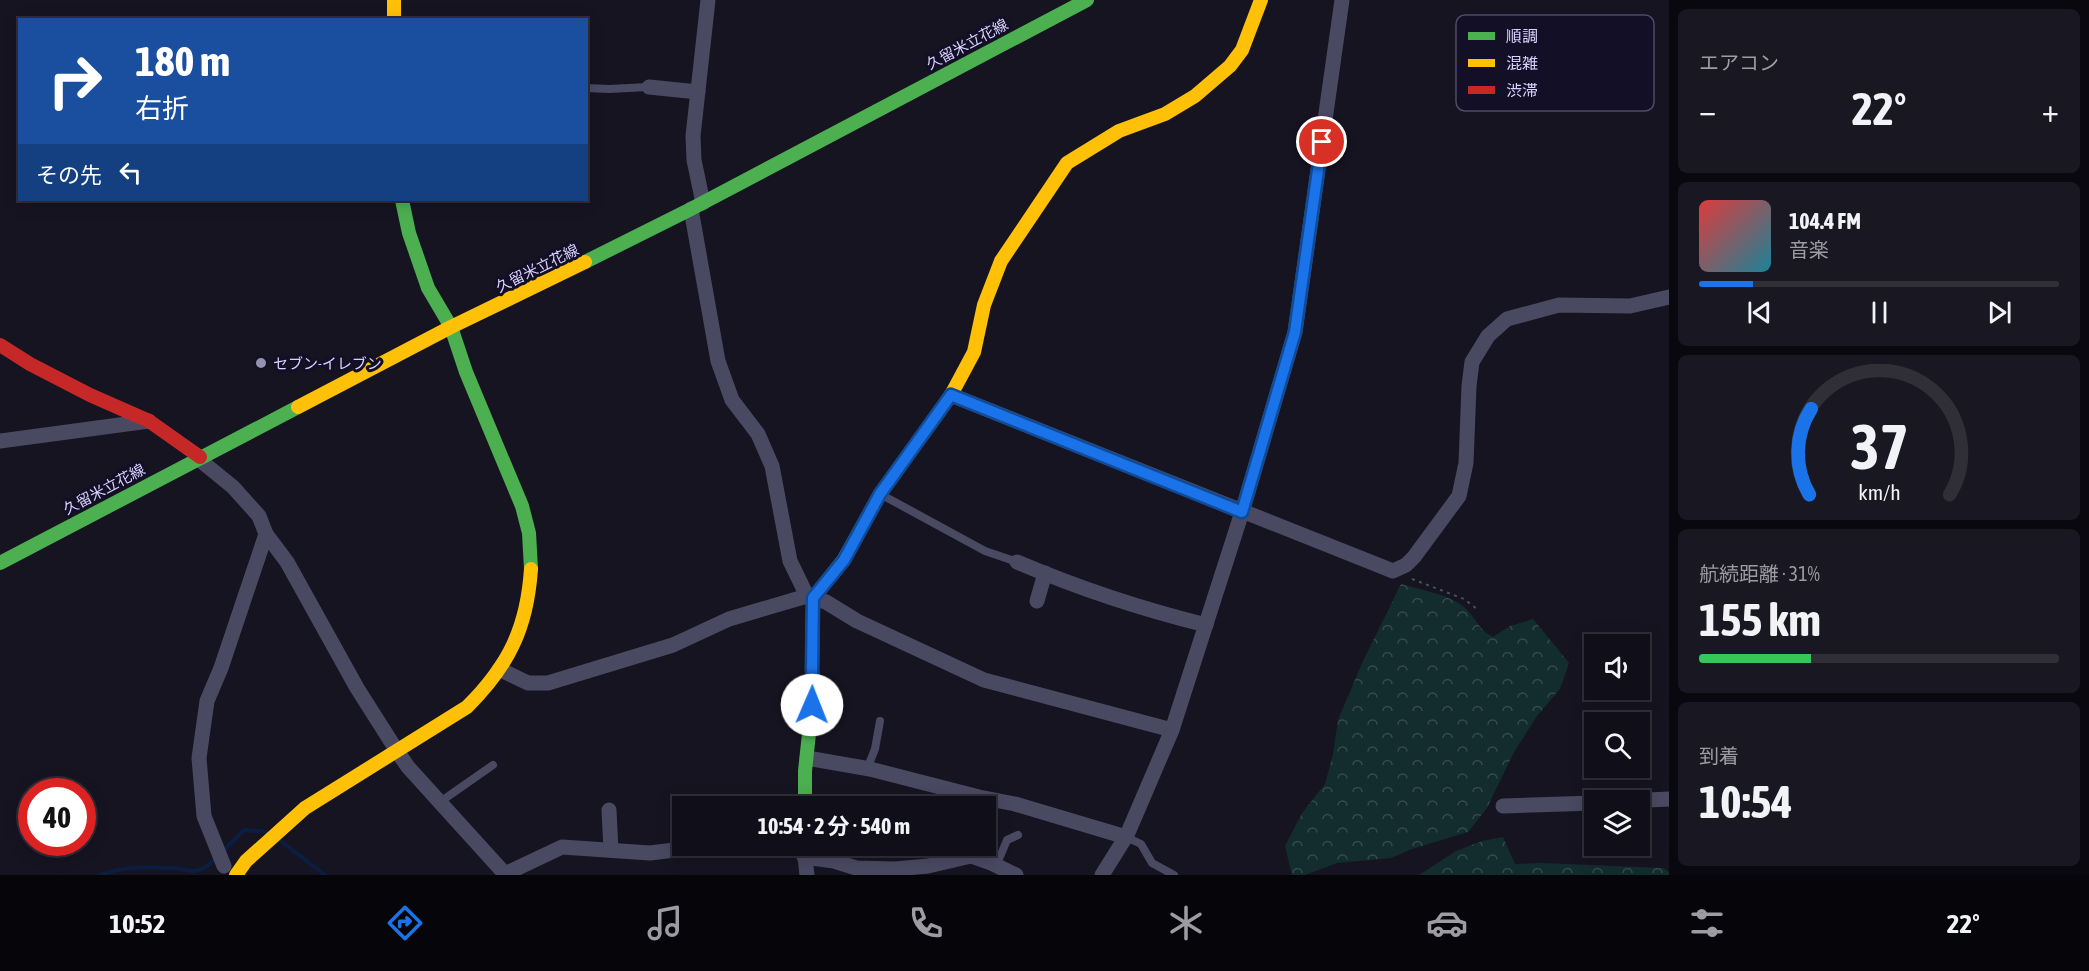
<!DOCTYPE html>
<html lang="ja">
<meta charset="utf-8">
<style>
body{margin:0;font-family:"Asap Condensed","Noto Sans JP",sans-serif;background:#191822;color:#f1f3f6;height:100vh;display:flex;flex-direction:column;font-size:22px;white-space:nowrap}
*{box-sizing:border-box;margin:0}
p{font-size:20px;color:#9c9ca2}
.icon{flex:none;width:33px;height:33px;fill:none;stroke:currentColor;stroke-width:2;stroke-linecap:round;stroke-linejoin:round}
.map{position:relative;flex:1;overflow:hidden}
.sheet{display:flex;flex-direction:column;gap:9px;padding:9px;background:#09080e;width:420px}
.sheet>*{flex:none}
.guide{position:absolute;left:18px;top:18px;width:570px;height:183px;border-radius:0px;box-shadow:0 3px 15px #0003,0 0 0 2px #302f38;background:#1a4fa0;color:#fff;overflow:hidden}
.controls{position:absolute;left:1584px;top:634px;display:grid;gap:12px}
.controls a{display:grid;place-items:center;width:66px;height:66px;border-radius:0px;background:#100f19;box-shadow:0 3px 15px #0003,0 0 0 2px #302f38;font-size:30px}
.speed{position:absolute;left:18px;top:778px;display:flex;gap:12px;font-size:30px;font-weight:700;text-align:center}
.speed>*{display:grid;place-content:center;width:78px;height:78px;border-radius:50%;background:#100f19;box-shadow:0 3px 15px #0003,0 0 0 2px #302f38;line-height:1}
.speed .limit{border:9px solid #d22;background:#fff;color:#111}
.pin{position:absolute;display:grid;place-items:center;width:51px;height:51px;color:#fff;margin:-26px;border:3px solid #fff;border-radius:50%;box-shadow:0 2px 6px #0007}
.me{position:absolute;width:66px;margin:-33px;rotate:1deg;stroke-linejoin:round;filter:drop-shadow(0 0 4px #0008)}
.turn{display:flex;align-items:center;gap:21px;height:126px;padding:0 18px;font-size:27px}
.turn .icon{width:78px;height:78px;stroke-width:2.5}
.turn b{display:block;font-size:42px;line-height:51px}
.then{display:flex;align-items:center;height:57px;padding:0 18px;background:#0003;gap:12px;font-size:22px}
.big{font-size:45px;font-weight:700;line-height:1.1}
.sheet .card{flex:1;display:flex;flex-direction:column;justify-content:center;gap:9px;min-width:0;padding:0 21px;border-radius:9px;background:#191822}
.sheet .dial{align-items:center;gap:0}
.dial svg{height:156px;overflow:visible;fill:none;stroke:#302f38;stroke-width:7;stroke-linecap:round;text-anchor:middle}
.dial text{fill:#f1f3f6;stroke:none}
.song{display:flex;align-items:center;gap:18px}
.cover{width:72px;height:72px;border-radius:9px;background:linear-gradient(135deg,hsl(0 70% 55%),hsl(190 70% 35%))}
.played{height:6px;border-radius:3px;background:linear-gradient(90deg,#1a73e8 15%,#302f38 15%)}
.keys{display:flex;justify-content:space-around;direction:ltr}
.heat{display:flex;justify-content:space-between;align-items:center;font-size:33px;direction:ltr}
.charge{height:9px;border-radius:4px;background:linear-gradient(90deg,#34c759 31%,#302f38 0)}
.trip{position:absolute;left:672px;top:796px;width:324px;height:60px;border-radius:0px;background:#100f19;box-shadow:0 3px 15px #0003,0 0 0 2px #302f38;font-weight:700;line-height:60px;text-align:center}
.tab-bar{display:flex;height:96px;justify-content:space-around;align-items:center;background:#06060a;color:#9c9ca2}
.tab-bar .icon{width:42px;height:42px}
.tab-bar .active{color:#1a73e8}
.tab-bar b{font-size:27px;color:#f1f3f6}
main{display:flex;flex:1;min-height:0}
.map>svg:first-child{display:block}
.forest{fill:url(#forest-crowns)}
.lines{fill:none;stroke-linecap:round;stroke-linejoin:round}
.stream{stroke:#0b1e41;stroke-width:4}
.path{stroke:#44505f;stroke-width:2;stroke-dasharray:3 4.5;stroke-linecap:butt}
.lane{stroke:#4a4962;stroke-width:8}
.street{stroke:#4a4962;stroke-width:15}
.fast{stroke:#4caf50;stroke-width:14}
.slow{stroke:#ffc107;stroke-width:14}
.jam{stroke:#c62828;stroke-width:14}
.route-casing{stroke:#114b97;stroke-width:15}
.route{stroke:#1a73e8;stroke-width:10}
.poi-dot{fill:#9591b1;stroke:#130f26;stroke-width:2}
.labels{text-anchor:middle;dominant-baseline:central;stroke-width:6;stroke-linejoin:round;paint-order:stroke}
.street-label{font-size:15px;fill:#d9d4ff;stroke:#130f26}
.poi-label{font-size:15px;fill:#d9d4ff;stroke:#130f26;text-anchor:start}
.key{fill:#130f26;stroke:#4e4a67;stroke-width:1.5}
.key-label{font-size:16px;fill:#d9d4ff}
</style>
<main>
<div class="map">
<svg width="1669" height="875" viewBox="0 0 1669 875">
<defs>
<pattern id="forest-crowns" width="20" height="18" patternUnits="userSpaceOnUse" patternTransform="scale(1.5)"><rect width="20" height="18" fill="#132c2d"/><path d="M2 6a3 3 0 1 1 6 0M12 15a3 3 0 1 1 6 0" fill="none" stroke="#354a4c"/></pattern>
</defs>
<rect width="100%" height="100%" fill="#161421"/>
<g class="forest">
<path d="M 1401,584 C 1421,590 1448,594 1464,607 C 1475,616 1479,631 1493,637 L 1510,626 L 1533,619 L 1569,663 L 1560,689 L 1537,716 L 1514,752 L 1487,808 L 1468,832 L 1412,849 L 1391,858 L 1337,863 L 1305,875 L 1292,875 L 1285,846 L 1302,813 L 1325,784 L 1333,754 L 1338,720 L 1362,663 Z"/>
<polygon points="1503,837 1515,864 1542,863 1663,868 1669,872 1669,875 1419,875 1456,851 1482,841"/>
</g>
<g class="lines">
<g class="stream">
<polyline points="278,839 325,875"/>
<polyline points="223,851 244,830 267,832"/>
<path d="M 100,875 C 124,866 148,867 173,868 C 181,868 189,872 196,871 C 205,869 210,864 216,858"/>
</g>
<polyline class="path" points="1412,579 1464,599 1477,609"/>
<g class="lane">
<polyline points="586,88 609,89 649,87"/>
<polyline points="882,495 985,551 1017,562"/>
<polyline points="867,769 875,749 880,721"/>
<polyline points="440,802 493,765"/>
<polyline points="1126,837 1141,844 1152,863 1174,875"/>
<polyline points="996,866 1007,840 1018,835"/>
</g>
<g class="street">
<polyline points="649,87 698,92"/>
<polyline points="703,203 694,160 693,136 708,0"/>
<polyline points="691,209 718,361 732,400 758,434 772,466 790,561 807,596"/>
<polyline points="951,395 1393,571 1406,565 1414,557 1459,496 1466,463 1469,386 1472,362 1488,336 1507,319 1559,305 1630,306 1669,297"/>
<polyline points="0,441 149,421"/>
<polyline points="200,457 201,461 233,487 259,516 266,534 287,562 357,688 397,751 408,767 505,874 562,847 650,853 707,846"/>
<path d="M 1017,562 C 1078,588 1141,609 1206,625"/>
<polyline points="1037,601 1045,573"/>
<polyline points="499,669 528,683 548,683 673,645 729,619 807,596 826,602 857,621 984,680 1172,730"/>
<polyline points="807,758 870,769 979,797 1015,804 1126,837"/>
<polyline points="1629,801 1669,799"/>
<polyline points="1503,806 1594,803"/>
<polyline points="609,810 611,850"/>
<polyline points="758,846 804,851"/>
<polyline points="804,848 807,875"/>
<polyline points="804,857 834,861 856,868 895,869 928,866 971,856 991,863 1016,875"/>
<polyline points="224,866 204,816 199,758 207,701 221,668 266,534"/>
<polyline points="1102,875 1127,835 1172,730 1242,512 1295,332 1342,0"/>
</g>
<g class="fast">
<polyline points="402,200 409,233 428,288 451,327 466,372 522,506 529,533 531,569"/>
<polyline points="585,262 691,209 1087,0"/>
<polyline points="0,563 298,407"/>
<polyline points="805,807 805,771 814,687 812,670 813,598 844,559 880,494 931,423"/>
</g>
<g class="slow">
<polyline points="394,0 394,20"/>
<polyline points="298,407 451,327 585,262"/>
<polyline points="931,423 951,395 974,352 984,305 1001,261 1067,163 1119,131 1165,114 1195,96 1230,66 1242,50 1261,0"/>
<path d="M 236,875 L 246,861 L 305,808 L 467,707 C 509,665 527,628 531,569"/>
</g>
<polyline class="jam" points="0,345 30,364 90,395 149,421 200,457"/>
</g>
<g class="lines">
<g class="route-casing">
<polyline id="route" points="812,705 814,687 812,670 813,598 844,560 880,494 951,395 1242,512 1295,332 1322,142"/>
</g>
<use href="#route" class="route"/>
</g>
<circle class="poi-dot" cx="261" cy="363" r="6"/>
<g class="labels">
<g class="street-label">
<text transform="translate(967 44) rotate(-28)">久留米立花線</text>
<text transform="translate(537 268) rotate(-26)">久留米立花線</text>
<text transform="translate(104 489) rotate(-28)">久留米立花線</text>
</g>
<g class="poi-label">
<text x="273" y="363">セブン-イレブン</text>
</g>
</g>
<rect x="1456" y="15" width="198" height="96" rx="9" class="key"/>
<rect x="1468" y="32" width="27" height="8" fill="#4caf50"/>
<rect x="1468" y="59" width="27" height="8" fill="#ffc107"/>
<rect x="1468" y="86" width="27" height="8" fill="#c62828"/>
<g class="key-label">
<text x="1506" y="42">順調</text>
<text x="1506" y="69">混雑</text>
<text x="1506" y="96">渋滞</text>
</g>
</svg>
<div class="controls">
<a><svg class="icon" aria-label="sound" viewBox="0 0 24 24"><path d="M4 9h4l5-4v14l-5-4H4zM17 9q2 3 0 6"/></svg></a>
<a><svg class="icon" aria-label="search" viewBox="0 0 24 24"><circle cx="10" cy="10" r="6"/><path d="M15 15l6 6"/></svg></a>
<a><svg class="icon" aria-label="layers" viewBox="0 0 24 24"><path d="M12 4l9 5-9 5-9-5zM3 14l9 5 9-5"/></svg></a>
</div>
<div class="speed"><div class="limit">40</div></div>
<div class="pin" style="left:1322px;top:142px;background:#d93025"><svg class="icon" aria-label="arrive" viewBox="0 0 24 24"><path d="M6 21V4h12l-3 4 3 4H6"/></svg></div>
<svg class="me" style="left:812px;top:705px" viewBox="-20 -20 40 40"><circle r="19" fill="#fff"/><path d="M0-13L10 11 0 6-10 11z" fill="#1a73e8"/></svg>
<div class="trip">10:54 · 2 分 · 540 m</div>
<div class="guide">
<div class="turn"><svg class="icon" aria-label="right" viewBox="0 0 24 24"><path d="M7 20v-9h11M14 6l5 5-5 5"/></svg><div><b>180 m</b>右折</div></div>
<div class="then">その先<svg class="icon" aria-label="left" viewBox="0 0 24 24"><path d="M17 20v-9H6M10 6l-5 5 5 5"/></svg></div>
</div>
</div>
<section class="sheet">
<div class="card"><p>エアコン</p>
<div class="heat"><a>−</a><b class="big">22°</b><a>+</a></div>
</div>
<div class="card">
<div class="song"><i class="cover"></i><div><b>104.4 FM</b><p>音楽</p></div></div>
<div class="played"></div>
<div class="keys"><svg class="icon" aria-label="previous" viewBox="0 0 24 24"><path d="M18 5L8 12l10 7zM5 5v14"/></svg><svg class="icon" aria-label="pause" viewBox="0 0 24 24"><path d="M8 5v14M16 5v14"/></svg><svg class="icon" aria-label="next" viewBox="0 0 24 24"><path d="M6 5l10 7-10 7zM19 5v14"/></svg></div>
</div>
<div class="card dial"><svg viewBox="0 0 100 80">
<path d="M14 69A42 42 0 1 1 86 69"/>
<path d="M14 69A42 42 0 0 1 15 25" stroke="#1a73e8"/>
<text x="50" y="56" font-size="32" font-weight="700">37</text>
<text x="50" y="72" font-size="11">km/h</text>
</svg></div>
<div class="card"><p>航続距離 · 31%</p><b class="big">155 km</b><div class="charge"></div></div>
<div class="card"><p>到着</p><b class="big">10:54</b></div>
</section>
</main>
<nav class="tab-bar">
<b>10:52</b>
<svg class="icon active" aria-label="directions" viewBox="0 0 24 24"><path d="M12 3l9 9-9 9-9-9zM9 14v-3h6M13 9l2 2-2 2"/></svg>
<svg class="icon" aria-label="music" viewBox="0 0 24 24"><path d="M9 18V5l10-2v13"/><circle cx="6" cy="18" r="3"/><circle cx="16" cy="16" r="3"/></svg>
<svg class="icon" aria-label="phone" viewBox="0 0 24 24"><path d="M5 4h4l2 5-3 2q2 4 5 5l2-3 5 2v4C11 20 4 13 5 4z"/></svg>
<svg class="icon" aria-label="climate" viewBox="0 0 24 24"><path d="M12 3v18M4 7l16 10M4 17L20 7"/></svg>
<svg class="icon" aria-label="car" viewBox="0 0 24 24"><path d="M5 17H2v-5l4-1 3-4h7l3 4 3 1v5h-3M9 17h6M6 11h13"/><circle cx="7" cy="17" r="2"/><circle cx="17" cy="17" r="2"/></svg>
<svg class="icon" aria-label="filters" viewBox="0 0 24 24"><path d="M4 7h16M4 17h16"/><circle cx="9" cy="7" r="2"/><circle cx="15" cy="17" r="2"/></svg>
<b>22°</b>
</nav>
